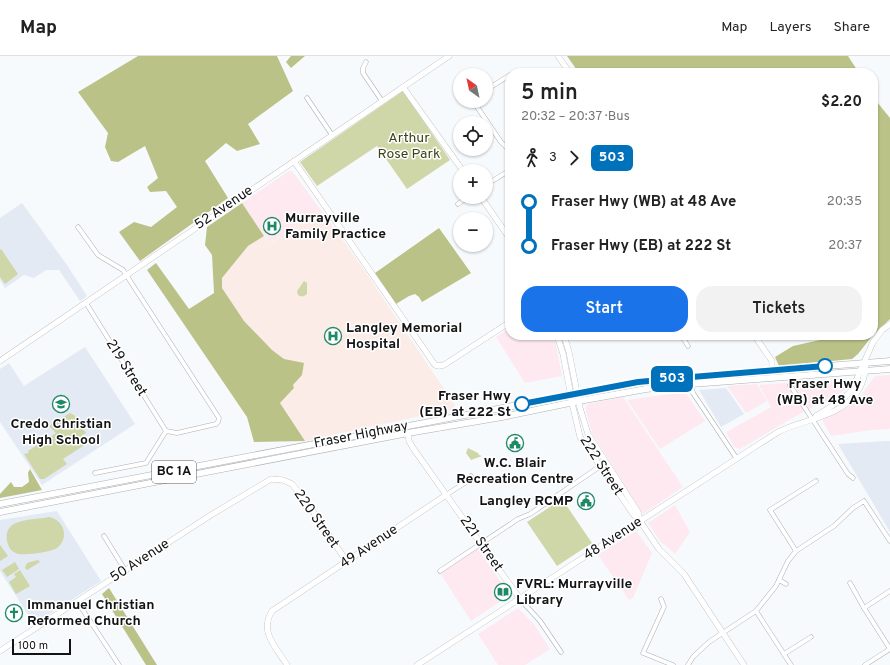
<!DOCTYPE html>
<meta charset="utf-8">
<style>
body{margin:0;font-family:Overpass,sans-serif;background:#f2f2f2;color:#222;height:100vh;display:flex;flex-direction:column;font-size:15px;white-space:nowrap}
*{box-sizing:border-box;margin:0}
p{font-size:13px;color:#767676}
.icon{flex:none;width:22px;height:22px;fill:none;stroke:currentColor;stroke-width:2;stroke-linecap:round;stroke-linejoin:round}
.map{position:relative;flex:1;overflow:hidden}
.panel{position:absolute;left:505px;top:12px;width:373px;height:272px;display:flex;flex-direction:column;background:#fff;border-radius:16px;box-shadow:0 1px 3px #0004}
.panel>*{flex:none}
.badge{padding:0 8px;border-radius:6px;font-size:14px;line-height:26px}
.needle{width:26px;rotate:327deg}
.buttons{position:absolute;left:453px;top:12px;display:grid;gap:8px}
.buttons a{display:grid;place-items:center;width:40px;height:40px;border-radius:50%;background:#fff;box-shadow:0 1px 3px #0004;font-size:20px}
.scale{position:absolute;left:12px;bottom:10px;width:59px;box-sizing:border-box;padding-left:4px;border:2px solid #121314;border-top:0;font-size:11px;line-height:14px;white-space:nowrap;color:#121314;-webkit-text-stroke:3px #fff;paint-order:stroke}
.map>.badge{position:absolute;translate:-50% -50%;box-shadow:0 0 0 2px #fff}
.legs{display:flex;align-items:center;gap:6px;height:44px;padding:0 16px;font-size:13px}
.legs p{margin-inline-start:auto}
.headline{display:flex;align-items:center;justify-content:space-between;height:68px;padding:0 16px}
h1{font-size:22px;font-weight:600;line-height:30px}
.primary-button{display:flex;gap:8px;margin-top:auto;padding:8px 16px}
.primary-button a{flex:1;height:46px;border-radius:16px;background:#1a73e8;color:#fff;font-size:16px;font-weight:600;line-height:46px;text-align:center}
.primary-button a+a{background:#f2f2f2;color:#222}
ul{padding:0 16px;list-style:none}
li{display:flex;align-items:center;gap:14px;height:44px;font-size:15px}
li i{display:grid;place-items:center;width:6px;height:100%;margin:0 5px;background:currentColor}
li i::after{content:'';width:10px;height:10px;margin:-5px;border:3px solid;border-radius:50%;background:#fff}
li p{margin-inline-start:auto}
li:first-child i{background:linear-gradient(#0000 50%,currentColor 0)}
li:last-child i{background:linear-gradient(currentColor 50%,#0000 0)}
header{display:flex;align-items:center;gap:24px;box-sizing:border-box;height:56px;padding:0 20px;background:#fff;border-bottom:1px solid #e0e0e0}
header strong{font-size:19px}
nav{display:flex;gap:22px;margin-inline-start:auto;font-size:14px}
.map>svg:first-child{display:block}
.commercial{fill:#fee9f0}
.built{fill:#e3eaf3}
.medical{fill:#fbece8}
.green{fill:#cfd6a7}
.forest{fill:#bac288}
.lines{fill:none;stroke-linecap:round;stroke-linejoin:round}
.street-casing{stroke:#adb0b2;stroke-width:5}
.secondary-casing{stroke:#adb0b2;stroke-width:6}
.primary-casing{stroke:#adb0b2;stroke-width:7}
.street{stroke:#fff;stroke-width:4}
.secondary{stroke:#fff;stroke-width:5.5}
.primary{stroke:#fff;stroke-width:6}
.line-1-casing{stroke:#fff;stroke-width:9}
.line-1{stroke:#0072bc;stroke-width:6}
.stop-1-dot{fill:#fff;stroke:#0072bc;stroke-width:2}
.labels{text-anchor:middle;dominant-baseline:central;stroke-width:3;stroke-linejoin:round;paint-order:stroke}
.shield{fill:#fff;stroke:#595a5a;stroke-width:1}
.shield-label{font-size:13px;font-weight:bold;fill:#121314}
.park-label{font-size:14px;fill:#3e4216;stroke:#fff}
.street-label{font-size:14px;fill:#121314;stroke:#fff}
.poi-label{font-size:14px;font-weight:bold;fill:#121314;stroke:#fff;text-anchor:start}
.stop-label{font-size:14px;font-weight:bold;fill:#121314;stroke:#fff}
</style>
<header>
<strong>Map</strong>
<nav><a>Map</a><a>Layers</a><a>Share</a></nav>
</header>
<div class="map">
<svg width="890" height="609" viewBox="0 0 890 609">
<rect width="100%" height="100%" fill="#f7fafd"/>
<g class="commercial">
<path d="M289 115H292L320 153 271 186 267 184 242 147Z"/>
<path d="M510 272V279H553L556 288 562 320 525 327 496 281Z"/>
<path d="M890 319V373L872 374 831 380 822 364 857 345 875 320Z"/>
<path d="M840 323 849 324 847 332 828 345 813 351 787 365 740 393 734 391 726 376 771 351 759 329 784 327 797 328Z"/>
<path d="M757 328 767 345 746 357 727 330Z"/>
<path d="M685 336 705 365 660 393 627 344Z"/>
<path d="M623 341 683 431 643 458 592 377 586 356V350L588 348Z"/>
<path d="M675 449 690 476 675 498 660 485 648 467Z"/>
<path d="M636 475 652 497 633 542 629 544 598 499Z"/>
<path d="M477 492 508 536 507 541 471 565 440 517Z"/>
<path d="M518 552 534 568 550 593 525 609H498L478 578Z"/>
</g>
<g class="built">
<path d="M22 147 67 209 87 240 80 245 59 214H46L34 222 24 219 5 232 0 224V162Z"/>
<path d="M85 291 135 368 42 429 0 366V313L9 307 24 330Z"/>
<path d="M726 332 744 358 721 371 699 334Z"/>
<path d="M886 385H890V476L838 388Z"/>
<path d="M57 455 101 525 34 568 0 515V464Z"/>
</g>
<path class="medical" d="M320 153 360 208 455 349 453 353 305 385 280 347 294 332 293 329 302 319 304 308 284 303 272 294 244 265 222 232V222L248 190 264 180 267 184 272 186Z"/>
<g class="green">
<path d="M403 35 450 104 407 133 377 90 317 130 300 106Z"/>
<path d="M1 193 18 218 5 228 0 221V194Z"/>
<path d="M304 225 307 227V238C304 241 301 241 298 239L297 235Z"/>
<path d="M70 357 74 359 86 377 81 380 86 388 63 403 67 408 44 423H40L24 398 29 397 28 395 56 377 49 370Z"/>
<path d="M468 392 478 397 479 399 482 400 471 404 466 397Z"/>
<path d="M562 443 592 487 557 510 527 466Z"/>
<path d="M49 461C64 464 70 482 57 492 51 496 27 499 20 498 16 498 14 496 11 494 5 485 4 472 16 467 24 463 40 463 49 461Z"/>
<path d="M0 489 8 500 0 505Z"/>
<path d="M38 504 40 506 27 514 25 512 27 507Z"/>
<path d="M15 506 19 513 7 521 2 514Z"/>
<path d="M20 514 30 530 16 538 9 526 16 521 14 518Z"/>
</g>
<g class="forest">
<path d="M138 0H277L293 35 248 68 260 88 237 95 226 87 205 105 228 142 140 205 119 176 134 166 151 171 177 151 166 135 150 136 147 131 158 122 145 90 118 106 111 105 105 91 108 77 78 36Z"/>
<path d="M291 0H305L291 12 286 6Z"/>
<path d="M567 0H848L859 17H579Z"/>
<path d="M873 41 890 62V263L873 279Z"/>
<path d="M242 147 264 180 248 190 222 222V232L244 265 272 294 284 303 304 307 302 319 293 329 294 332 280 347 305 385 254 386 247 361 147 214 156 207 189 253 214 237 212 199 205 189 207 171Z"/>
<path d="M439 172 471 217 422 246 419 241 415 238 409 240 396 248 375 217Z"/>
<path d="M835 279H873L858 298 852 303 779 310 775 301 793 290 820 284Z"/>
<path d="M30 413 42 434 0 442V438L11 426 14 431H22L29 426 28 417Z"/>
<path d="M109 532 157 609H146L102 538Z"/>
</g>
<g class="lines">
<g class="street-casing">
<g id="street">
<path d="M366 6 363 12V17L382 45"/>
<path d="M486 34 510 19"/>
<path d="M307 42 332 79"/>
<path d="M473 45 501 86 510 95"/>
<path d="M486 129 510 114"/>
<path d="M458 148 468 141"/>
<path d="M78 171 98 199 123 214 219 362 218 366 216 368 177 377 166 375"/>
<path d="M86 247 166 375"/>
<path d="M681 279 688 290"/>
<path d="M691 328 693 337 737 403"/>
<path d="M790 329 848 418 853 422"/>
<path d="M95 417 146 407 166 375"/>
<path d="M446 439 466 426 471 420"/>
<path d="M104 480 125 514"/>
<path d="M796 495 770 454 816 425"/>
<path d="M440 515 518 463 530 458 602 409"/>
<path d="M779 524 786 528"/>
<path d="M850 527 864 552 890 593"/>
<path d="M520 543 540 565 561 596"/>
<path d="M661 543 664 551 643 597 673 609"/>
<path d="M77 545 119 609"/>
<path d="M864 552 890 535"/>
<path d="M756 555 791 609"/>
<path d="M784 598 811 581"/>
<path d="M688 609 693 601 709 586 756 555 776 530 788 505 796 495 834 470 853 452 864 445 890 485"/>
<path d="M865 609 890 593"/>
</g>
</g>
<g class="secondary-casing">
<g id="secondary">
<path d="M558 0 570 17"/>
<path d="M403 31 463 115"/>
<path d="M294 105 435 309 439 310 444 309 510 266"/>
<path d="M481 141 510 183"/>
<path d="M557 279 563 298 573 351 580 381 634 459 640 465 659 493 684 518 744 609"/>
<path d="M564 279 569 296 580 352 588 378 638 456 640 465"/>
<path d="M754 279 772 305V315"/>
<path d="M0 305 449 0"/>
<path d="M816 360 843 343 852 334 873 286 882 274 890 268"/>
<path d="M408 377 409 385 413 392 520 543"/>
<path d="M0 595 211 459 271 423 283 424 292 428 310 451 347 506"/>
<path d="M287 609C276 591 259 576 272 555L446 439"/>
<path d="M417 609 778 376C805 362 842 362 859 333 864 324 866 317 865 307"/>
</g>
</g>
<g class="primary-casing">
<g id="primary">
<path d="M0 448 638 326 692 321 890 305"/>
<path d="M0 456 408 377 502 361 579 345 646 333 691 328 890 313"/>
</g>
</g>
<use href="#street" class="street"/>
<use href="#secondary" class="secondary"/>
<use href="#primary" class="primary"/>
</g>
<g class="lines">
<g class="line-1-casing">
<path id="line-1" d="M522 348 638 326 692 321 825 310"/>
</g>
<use href="#line-1" class="line-1"/>
</g>
<defs>
<g id="hospital-ring" transform="scale(0.9)"><circle r="9.5" fill="#fff" stroke="#1f8966" stroke-width="1.5"/><path d="M-5-5h3v3.5h4V-5h3V5h-3V1.5h-4V5h-3Z" fill="#1f8966"/></g>
<g id="school-ring" transform="scale(0.9)"><circle r="9.5" fill="#fff" stroke="#1f8966" stroke-width="1.5"/><path d="M0-5L7-2L0 1L-7-2ZM-4 1L0 2.5L4 1V4Q0 6-4 4Z" fill="#1f8966"/></g>
<g id="civic-ring" transform="scale(0.9)"><circle r="9.5" fill="#fff" stroke="#1f8966" stroke-width="1.5"/><path d="M-.6-6.5H3V-4.5H.6V-3L4-1V1h2V6H-6V1h2V-1L-.6-3ZM-1.2 2.5V6h2.4V2.5Z" fill="#1f8966"/></g>
<g id="library-ring" transform="scale(0.9)"><circle r="9.5" fill="#fff" stroke="#1f8966" stroke-width="1.5"/><path d="M-6-4Q-3-5.5-.7-3.5V5Q-3 3-6 4ZM6-4Q3-5.5 .7-3.5V5Q3 3 6 4Z" fill="#1f8966"/></g>
<g id="church-ring" transform="scale(0.9)"><circle r="9.5" fill="#fff" stroke="#1f8966" stroke-width="1.5"/><path d="M-1.2-6h2.4v3.5h3.3v2.4h-3.3V6h-2.4V-.1h-3.3v-2.4h3.3Z" fill="#1f8966"/></g>
</defs>
<g fill-rule="evenodd">
<use href="#hospital-ring" x="272" y="170"/>
<use href="#hospital-ring" x="333" y="280"/>
<use href="#school-ring" x="61" y="348"/>
<use href="#civic-ring" x="515" y="387"/>
<use href="#civic-ring" x="586" y="445"/>
<use href="#library-ring" x="503" y="536"/>
<use href="#church-ring" x="14" y="557"/>
</g>
<g class="stop-1-dot">
<circle cx="825" cy="310" r="7"/>
<circle cx="522" cy="348" r="7"/>
</g>
<g class="labels">
<rect class="shield" x="152" y="405" width="44" height="22" rx="3"/>
<g class="shield-label">
<text x="174" y="416">BC 1A</text>
</g>
<g class="park-label">
<text x="409" y="82">Arthur<tspan x="409" dy="16">Rose Park</tspan></text>
</g>
<g class="street-label">
<text transform="translate(224 152) rotate(-34)">52 Avenue</text>
<text transform="translate(126 312) rotate(58)">219 Street</text>
<text transform="translate(361 379) rotate(-11)">Fraser Highway</text>
<text transform="translate(601 410) rotate(57)">222 Street</text>
<text transform="translate(316 463) rotate(55)">220 Street</text>
<text transform="translate(613 483) rotate(-33)">48 Avenue</text>
<text transform="translate(481 488) rotate(55)">221 Street</text>
<text transform="translate(369 491) rotate(-34)">49 Avenue</text>
<text transform="translate(140 505) rotate(-33)">50 Avenue</text>
</g>
<g class="poi-label">
<text x="285" y="162">Murrayville<tspan x="285" dy="16">Family Practice</tspan></text>
<text x="346" y="272">Langley Memorial<tspan x="346" dy="16">Hospital</tspan></text>
<text x="61" y="368" text-anchor="middle">Credo Christian<tspan x="61" dy="16">High School</tspan></text>
<text x="515" y="407" text-anchor="middle">W.C. Blair<tspan x="515" dy="16">Recreation Centre</tspan></text>
<text x="573" y="445" text-anchor="end">Langley RCMP</text>
<text x="516" y="528">FVRL: Murrayville<tspan x="516" dy="16">Library</tspan></text>
<text x="27" y="549">Immanuel Christian<tspan x="27" dy="16">Reformed Church</tspan></text>
</g>
<g class="stop-label">
<text x="825" y="328">Fraser Hwy<tspan x="825" dy="16">(WB) at 48 Ave</tspan></text>
<text x="511" y="340" text-anchor="end">Fraser Hwy<tspan x="511" dy="16">(EB) at 222 St</tspan></text>
</g>
</g>
</svg>
<div class="buttons">
<a><svg class="needle" viewBox="-14 -14 28 28"><path d="M0-13l5 13h-10z" fill="#e53935"/><path d="M0 13l5-13h-10z" fill="#767676"/></svg></a>
<a><svg class="icon" aria-label="locate" viewBox="0 0 24 24"><circle cx="12" cy="12" r="6"/><path d="M12 2v4M12 18v4M2 12h4M18 12h4"/></svg></a>
<a>+</a>
<a>−</a>
</div>
<div class="scale">100 m</div>
<b class="badge" style="left:672px;top:323px;background:#0072bc;color:#fff">503</b>
<section class="panel">
<div class="headline"><div><h1>5 min</h1><p>20:32 – 20:37 · Bus</p></div><b>$2.20</b></div>
<div class="legs"><svg class="icon" aria-label="walk" viewBox="0 0 24 24"><circle cx="13" cy="4" r="2"/><path d="M13 8l-2 6 4 7M11 14l-3 7M7 12l3-4h3l4 4"/></svg>3<svg class="icon" aria-label="forward" viewBox="0 0 24 24"><path d="M9 5l7 7-7 7"/></svg><b class="badge" style="background:#0072bc;color:#fff">503</b></div>
<ul>
<li><i style="color:#0072bc"></i><b>Fraser Hwy (WB) at 48 Ave</b><p>20:35</p></li>
<li><i style="color:#0072bc"></i><b>Fraser Hwy (EB) at 222 St</b><p>20:37</p></li>
</ul>
<div class="primary-button"><a>Start</a><a>Tickets</a></div>
</section>
</div>
